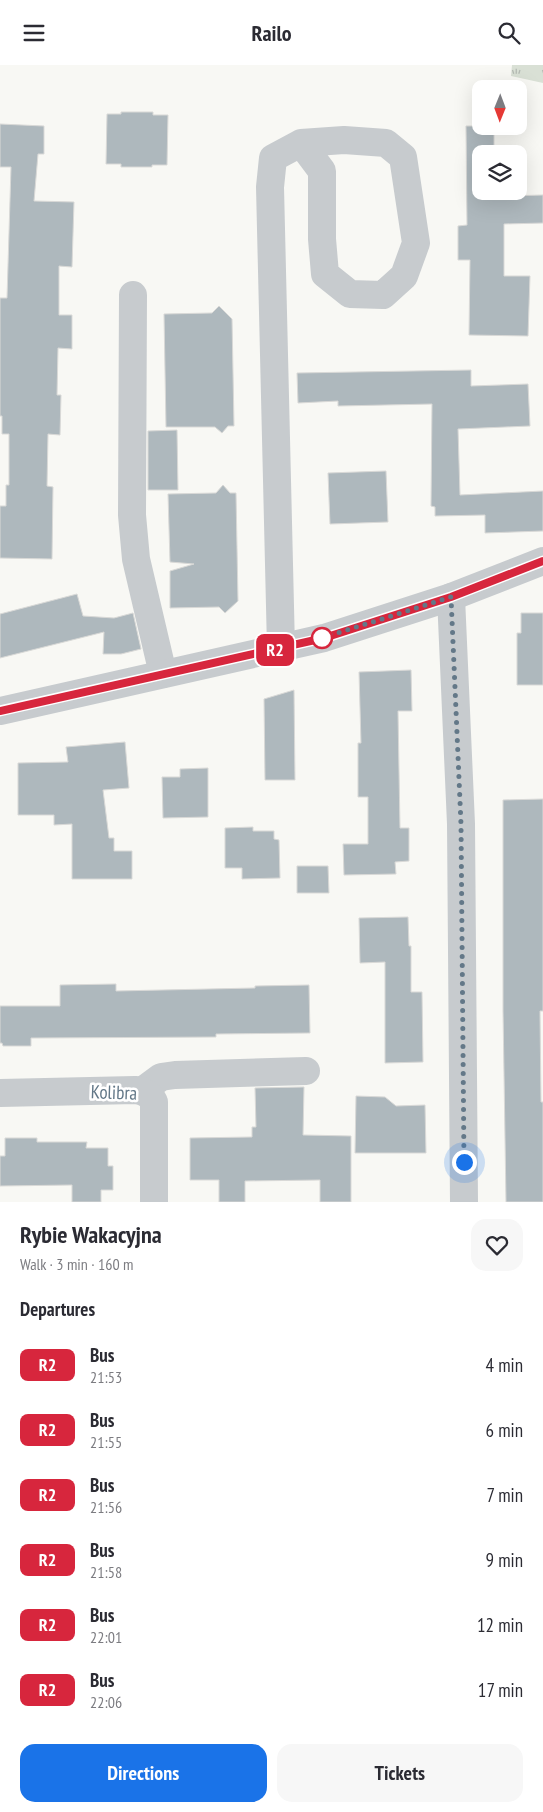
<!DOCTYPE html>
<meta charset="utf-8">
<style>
body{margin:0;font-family:"PT Sans Narrow",sans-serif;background:#f7f7f7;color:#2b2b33;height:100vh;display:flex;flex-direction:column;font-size:19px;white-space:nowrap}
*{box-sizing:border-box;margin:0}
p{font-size:16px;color:#7c7c81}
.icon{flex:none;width:28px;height:28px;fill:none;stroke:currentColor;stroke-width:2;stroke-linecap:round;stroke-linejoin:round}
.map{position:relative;height:1137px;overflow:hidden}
.drawer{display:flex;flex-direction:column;background:#fff;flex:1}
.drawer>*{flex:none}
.badge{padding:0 10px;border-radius:8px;font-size:18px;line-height:32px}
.needle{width:32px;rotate:181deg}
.controls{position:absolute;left:472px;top:15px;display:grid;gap:10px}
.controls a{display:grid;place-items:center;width:55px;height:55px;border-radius:10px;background:#fff;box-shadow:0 5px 20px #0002;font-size:25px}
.you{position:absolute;width:25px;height:25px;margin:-12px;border:4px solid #fff;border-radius:50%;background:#1a73e8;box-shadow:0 0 0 8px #1a73e833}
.map>.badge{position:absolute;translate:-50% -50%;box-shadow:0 0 0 2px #fff}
h2{padding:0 20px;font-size:19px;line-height:45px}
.round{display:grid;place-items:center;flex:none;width:52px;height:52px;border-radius:15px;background:#f7f7f7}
.head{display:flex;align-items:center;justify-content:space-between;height:85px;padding:0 20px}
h1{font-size:24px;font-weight:700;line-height:38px}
.action{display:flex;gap:10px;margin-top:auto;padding:10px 20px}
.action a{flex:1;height:58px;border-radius:15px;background:#1a73e8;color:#fff;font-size:20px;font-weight:700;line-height:58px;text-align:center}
.action a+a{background:#f7f7f7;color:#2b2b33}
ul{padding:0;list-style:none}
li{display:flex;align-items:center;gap:15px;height:65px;padding:0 20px}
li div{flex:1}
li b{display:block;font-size:19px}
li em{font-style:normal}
li .badge{min-width:55px;font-weight:700;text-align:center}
header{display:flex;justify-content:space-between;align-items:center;height:65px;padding:0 20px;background:#fff;font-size:22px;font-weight:700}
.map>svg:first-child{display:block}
.grass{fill:url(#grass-tufts)}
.building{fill:#aeb8bd;stroke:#d9d9d7}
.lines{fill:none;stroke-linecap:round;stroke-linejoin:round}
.minor{stroke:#c7cbce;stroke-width:28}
.line-casing{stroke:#fff;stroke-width:11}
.line{stroke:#d7263d;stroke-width:8}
.walk{stroke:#637888;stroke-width:5;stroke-dasharray:0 9}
.stop-dot{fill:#fff;stroke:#d7263d;stroke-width:2.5}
.labels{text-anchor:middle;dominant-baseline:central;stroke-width:5;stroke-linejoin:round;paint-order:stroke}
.street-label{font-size:19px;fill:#637888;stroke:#fff}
</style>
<header><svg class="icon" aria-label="menu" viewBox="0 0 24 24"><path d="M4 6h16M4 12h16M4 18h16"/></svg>Railo<svg class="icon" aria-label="search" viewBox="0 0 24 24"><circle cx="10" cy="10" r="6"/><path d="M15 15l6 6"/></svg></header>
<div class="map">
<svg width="543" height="1137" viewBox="0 0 543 1137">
<defs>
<pattern id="grass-tufts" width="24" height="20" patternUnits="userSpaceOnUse" patternTransform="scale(1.25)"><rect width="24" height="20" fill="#d9e0d5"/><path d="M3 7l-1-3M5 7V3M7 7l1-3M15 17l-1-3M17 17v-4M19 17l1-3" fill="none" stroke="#b4bab3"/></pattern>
</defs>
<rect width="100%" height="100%" fill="#f8f8f4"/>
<path class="grass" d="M512 0H543V18L511 11Z"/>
<g class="building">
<path d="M121 47H153V50H168L167 100H152V102H121V99H106L107 49H121Z"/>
<path d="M0 59 44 61V89H38L34 136 74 137 72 202 59 201V250H72V284L58 283 57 330H61L60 370 48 369 47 421 53 422 52 494 0 493V441H6V420H9V369H2V351H0V233H7L11 102H0Z"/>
<path d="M466 61H494V89H481V126H507V131L543 130V158L504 159V211H530L528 271 469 270 470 195H458V161L467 160Z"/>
<path d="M219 241 232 254 234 361H228L222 368 215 362H166L164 249 212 248Z"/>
<path d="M471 305V321L528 319 530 361 458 364 460 430 543 426V466L485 468V450L435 451V442L431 441 432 339 338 341V336L298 338 297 308Z"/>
<path d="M177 365 178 425H148V366Z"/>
<path d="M386 406 388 457 330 459 328 408Z"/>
<path d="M223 420 230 428H236L238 536 225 548 219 542 170 543V506L194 499 170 497 168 429 216 428Z"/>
<path d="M77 529 83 551 114 553 133 548 141 584 121 589H103L104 567 0 593V549Z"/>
<path d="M521 548H543V620H517V568H521Z"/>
<path d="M411 605 412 646H398L400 763H409V796L395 797 396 809 344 810 343 779H368V732H358V678H361L359 607Z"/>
<path d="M294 625 295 715H265L264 634Z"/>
<path d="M125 677 129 723 103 725 109 773H114V786H132V814H72V759L54 760V750H18V698L68 697 66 682Z"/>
<path d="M208 703V752L163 753 162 712H180V704Z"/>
<path d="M543 734V946H540L541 1037H543V1137H506L503 946V735Z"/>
<path d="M253 762V766H274V774L279 775 280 813 242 814V803H225V763Z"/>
<path d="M297 801H328L329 828H297Z"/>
<path d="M408 852 409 881H411V927H422L423 997 385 998V897L360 898 359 853Z"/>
<path d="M116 919V926L255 923V921L309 920 310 968 216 969V972L31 973V981H3L2 978H0V941H60V920Z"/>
<path d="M304 1022 303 1070 351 1071V1137H320V1115L245 1116V1137H219V1115H190V1073L252 1072V1062H256L255 1023Z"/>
<path d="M356 1031 385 1032 396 1041 425 1040 426 1088H355Z"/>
<path d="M5 1073H37V1077H87L86 1083H108V1101H113V1125H101V1137H72V1120L0 1121V1091H5Z"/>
</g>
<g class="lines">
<g class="minor">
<path d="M133 230 132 450 136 494 163 609"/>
<path d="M451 532 461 759 464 1137"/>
<path d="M281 583 270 122 273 93 301 78 322 106V174L325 209 350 229 383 230 404 211 416 178 403 92 386 78 344 75 301 78"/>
<path d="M0 646 324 573 451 532 543 496"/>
<path d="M142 1026 161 1012 175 1010 306 1006"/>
<path d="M0 1028 135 1025C144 1026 150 1029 154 1037V1137"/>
</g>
</g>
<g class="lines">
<g class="line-casing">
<path id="line" d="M0 646 324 573 451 532 543 496"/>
</g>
<use href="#line" class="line"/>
<path class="walk" d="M322 573 451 532 461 759 464 1097"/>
</g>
<circle class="stop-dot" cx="322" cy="573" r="10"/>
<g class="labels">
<g class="street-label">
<text transform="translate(114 1027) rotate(2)">Kolibra</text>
</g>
</g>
</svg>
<div class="controls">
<a><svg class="needle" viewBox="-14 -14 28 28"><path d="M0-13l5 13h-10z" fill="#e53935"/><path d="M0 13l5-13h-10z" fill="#7c7c81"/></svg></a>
<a><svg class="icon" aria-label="layers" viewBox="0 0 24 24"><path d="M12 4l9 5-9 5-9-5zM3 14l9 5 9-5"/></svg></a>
</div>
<div class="you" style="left:464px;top:1097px"></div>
<b class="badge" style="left:275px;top:585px;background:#d7263d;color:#fff">R2</b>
</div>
<section class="drawer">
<div class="head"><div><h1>Rybie Wakacyjna</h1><p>Walk · 3 min · 160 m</p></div><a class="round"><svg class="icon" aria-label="heart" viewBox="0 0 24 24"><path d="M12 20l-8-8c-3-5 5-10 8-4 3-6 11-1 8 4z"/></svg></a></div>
<h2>Departures</h2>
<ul>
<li><span class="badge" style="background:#d7263d;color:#fff">R2</span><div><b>Bus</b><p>21:53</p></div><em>4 min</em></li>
<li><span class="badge" style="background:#d7263d;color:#fff">R2</span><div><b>Bus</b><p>21:55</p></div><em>6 min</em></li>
<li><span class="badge" style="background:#d7263d;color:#fff">R2</span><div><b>Bus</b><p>21:56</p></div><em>7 min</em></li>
<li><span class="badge" style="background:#d7263d;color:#fff">R2</span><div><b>Bus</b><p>21:58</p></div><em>9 min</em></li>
<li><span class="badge" style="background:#d7263d;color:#fff">R2</span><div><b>Bus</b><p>22:01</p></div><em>12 min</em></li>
<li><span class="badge" style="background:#d7263d;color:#fff">R2</span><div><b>Bus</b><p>22:06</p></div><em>17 min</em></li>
</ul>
<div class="action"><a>Directions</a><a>Tickets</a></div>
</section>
